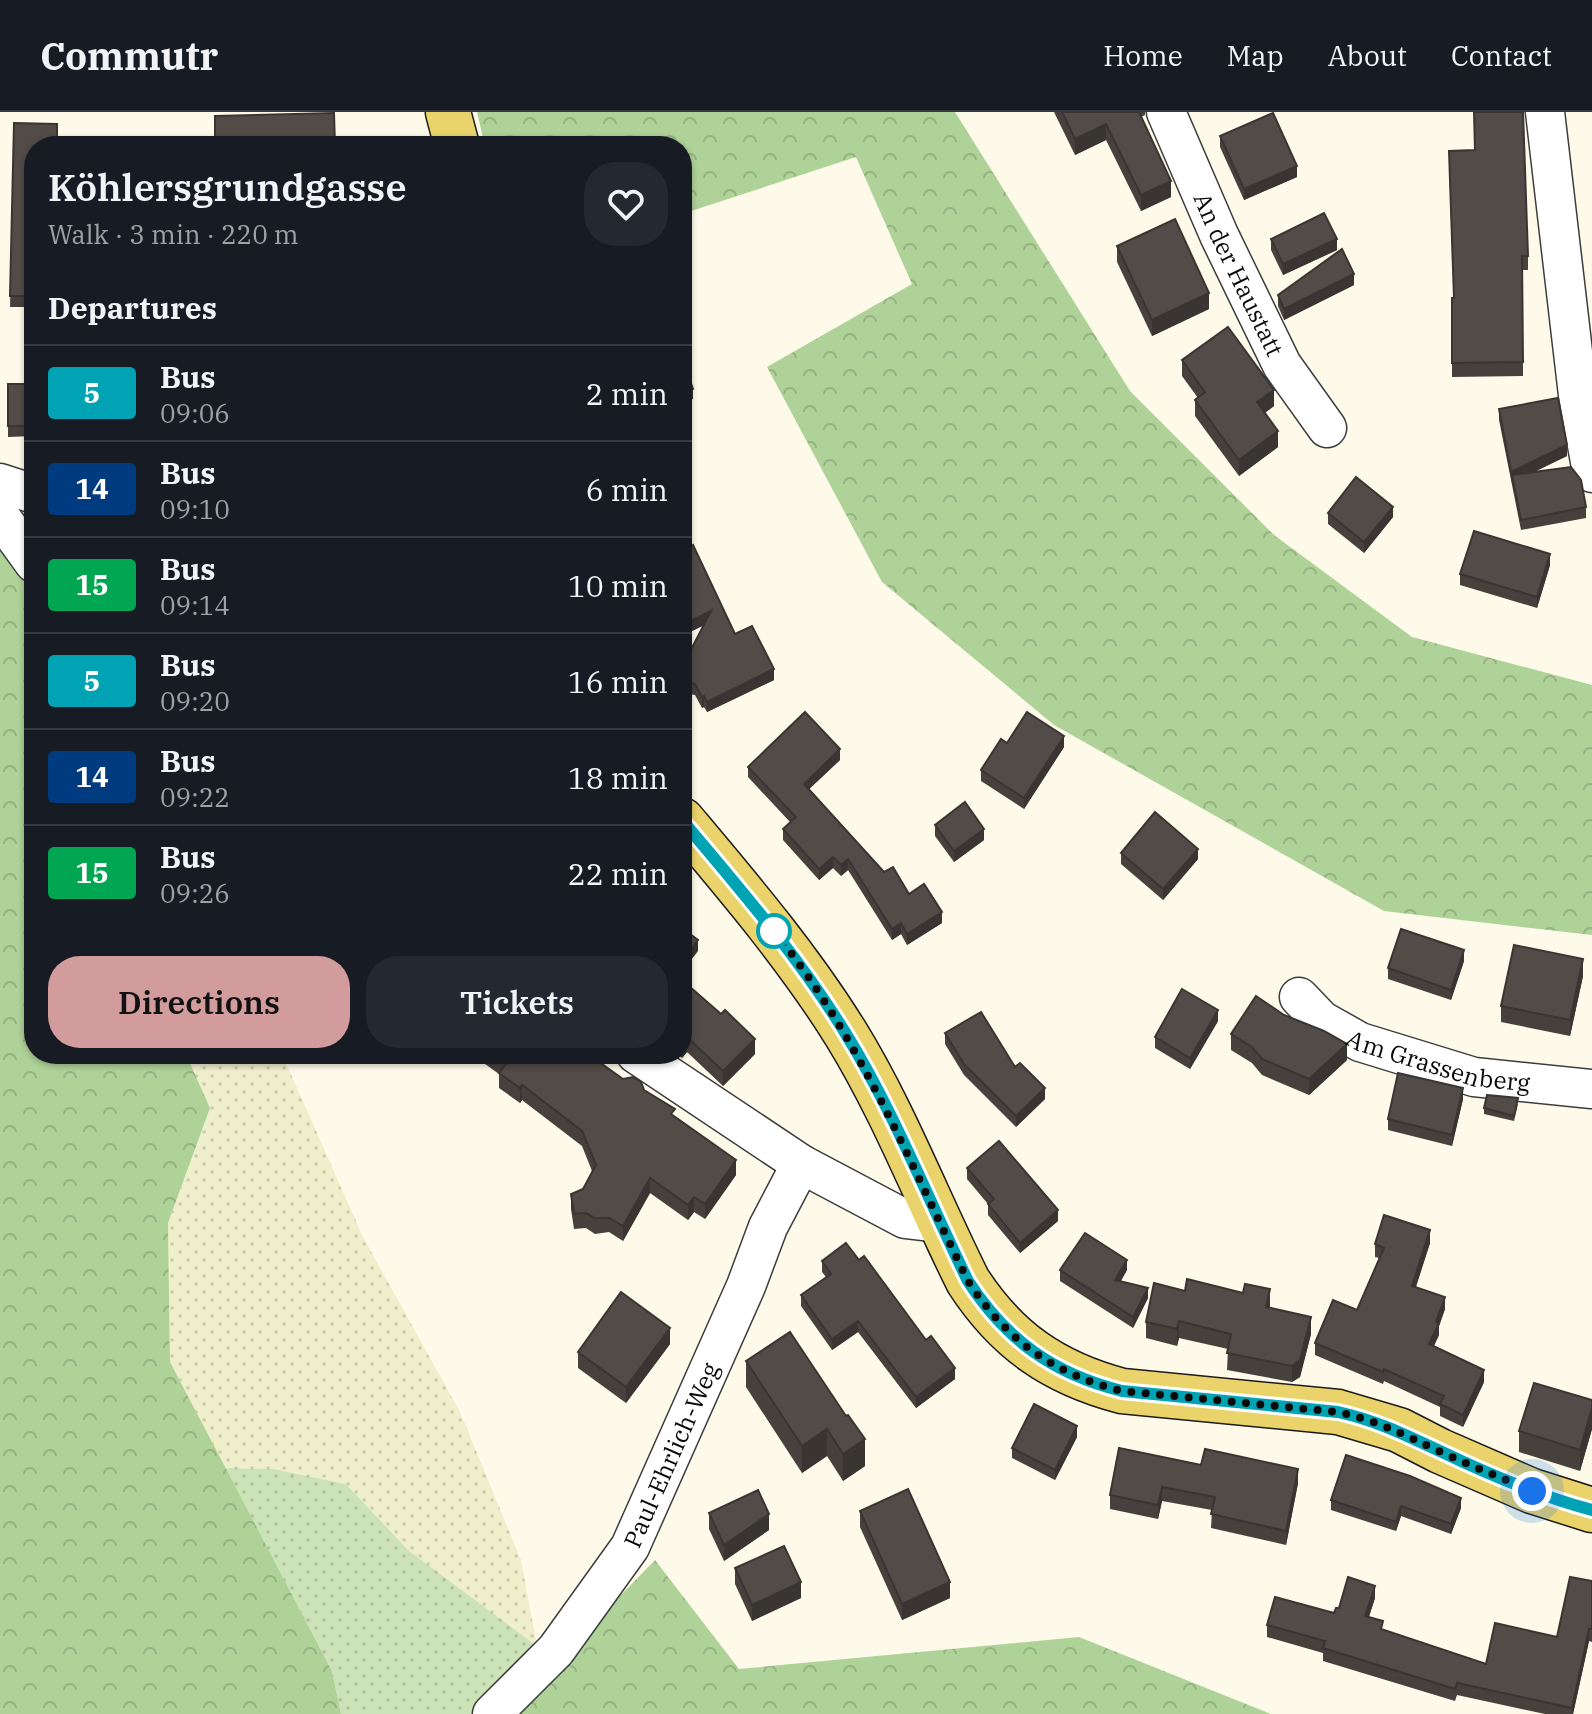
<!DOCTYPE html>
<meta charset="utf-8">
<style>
body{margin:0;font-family:"IBM Plex Serif",serif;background:#242831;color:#f1f3f6;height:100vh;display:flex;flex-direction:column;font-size:30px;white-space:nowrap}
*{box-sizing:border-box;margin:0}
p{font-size:26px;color:#9ea1a6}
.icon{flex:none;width:44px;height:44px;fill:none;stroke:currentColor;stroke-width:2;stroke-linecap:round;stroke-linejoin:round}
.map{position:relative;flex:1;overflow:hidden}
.drawer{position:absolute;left:24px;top:24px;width:668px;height:928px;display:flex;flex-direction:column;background:#171b24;border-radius:32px;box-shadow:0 2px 6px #0004}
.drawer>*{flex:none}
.badge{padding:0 16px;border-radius:6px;font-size:28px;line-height:52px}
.you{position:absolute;width:40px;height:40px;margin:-20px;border:6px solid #fff;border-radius:50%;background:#1a73e8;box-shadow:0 0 0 12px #1a73e833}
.map>.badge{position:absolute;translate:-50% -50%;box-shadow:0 0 0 4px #fff}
h2{padding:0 24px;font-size:30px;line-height:72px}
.round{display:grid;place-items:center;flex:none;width:84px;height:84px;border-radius:32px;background:#242831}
.summary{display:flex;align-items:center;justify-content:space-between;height:136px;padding:0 24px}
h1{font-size:38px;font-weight:600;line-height:60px}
.cta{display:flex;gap:16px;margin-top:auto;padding:16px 24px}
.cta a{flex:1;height:92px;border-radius:32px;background:#d29c9d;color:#111;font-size:32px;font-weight:600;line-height:92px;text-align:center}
.cta a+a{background:#242831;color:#f1f3f6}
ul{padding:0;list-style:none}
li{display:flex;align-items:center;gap:24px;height:96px;padding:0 24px;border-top:2px solid #363941}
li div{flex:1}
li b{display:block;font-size:30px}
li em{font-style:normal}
li .badge{min-width:88px;font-weight:700;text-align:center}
header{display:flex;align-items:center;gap:48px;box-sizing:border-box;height:112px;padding:0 40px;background:#171b24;border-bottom:2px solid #363941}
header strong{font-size:38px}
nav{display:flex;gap:44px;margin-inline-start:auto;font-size:28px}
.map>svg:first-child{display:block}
.farmland{fill:url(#farmland-dots)}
.green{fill:url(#green-dots)}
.forest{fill:url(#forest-crowns)}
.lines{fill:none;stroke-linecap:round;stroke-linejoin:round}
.minor-casing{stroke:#3d3d3d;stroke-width:41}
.major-casing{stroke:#1b1b1b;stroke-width:47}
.minor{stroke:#fff;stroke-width:38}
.major{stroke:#ebd36b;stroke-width:44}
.wall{fill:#47413e}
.shaded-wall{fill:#393532}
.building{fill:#524c48;stroke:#393532;stroke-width:2}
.line-casing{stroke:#fff;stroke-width:18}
.line{stroke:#00a3b4;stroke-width:12}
.walk{stroke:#0a0a0a;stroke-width:8;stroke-dasharray:0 14.4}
.stop-dot{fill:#fff;stroke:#00a3b4;stroke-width:4}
.labels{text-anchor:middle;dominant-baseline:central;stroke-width:8;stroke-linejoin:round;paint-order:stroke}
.street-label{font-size:24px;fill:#0a0a0a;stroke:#fff}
</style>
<header>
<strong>Commutr</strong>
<nav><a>Home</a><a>Map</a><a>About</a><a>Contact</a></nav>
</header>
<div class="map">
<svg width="1592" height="1602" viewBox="0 0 1592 1602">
<defs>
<pattern id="farmland-dots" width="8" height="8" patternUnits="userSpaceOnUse" patternTransform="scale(2)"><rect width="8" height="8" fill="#f0efcc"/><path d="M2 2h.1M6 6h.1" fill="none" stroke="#ccccae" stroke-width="1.8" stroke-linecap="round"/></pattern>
<pattern id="green-dots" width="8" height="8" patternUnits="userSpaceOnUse" patternTransform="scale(2)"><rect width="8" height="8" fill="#cce3b7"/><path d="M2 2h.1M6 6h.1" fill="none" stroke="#aec19c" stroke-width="1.8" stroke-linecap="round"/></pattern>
<pattern id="forest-crowns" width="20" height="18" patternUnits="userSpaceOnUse" patternTransform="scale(2)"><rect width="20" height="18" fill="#afd298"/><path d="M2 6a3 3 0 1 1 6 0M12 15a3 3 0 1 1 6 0" fill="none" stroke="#95b382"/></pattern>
</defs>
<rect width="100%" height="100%" fill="#fdfae9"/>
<path class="farmland" d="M186 942H282L363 1125 460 1300 521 1448 537 1534 408 1438 346 1372 273 1357 225 1356 170 1250 168 1111 210 996Z"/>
<path class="green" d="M225 1356 273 1357 346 1372 408 1438 537 1534 475 1602H341L332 1559Z"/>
<g class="forest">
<path d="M477 0H955L1130 279 1274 423 1412 525 1592 573V823L1384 799 1054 613 882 470 767 255 912 172 856 45 682 102V34H485Z"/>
<path d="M0 426 34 471V942H186L210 996 168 1111 170 1250 332 1559 341 1602H0Z"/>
<path d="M655 1448 739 1557 1079 1525 1271 1602H505Z"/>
</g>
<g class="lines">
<g class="minor-casing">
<g id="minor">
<path id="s1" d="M1166 0 1219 123 1282 253 1327 316"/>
<path d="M1545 0 1578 283 1592 361"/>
<path d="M0 371 34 382"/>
<path d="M0 404 34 451"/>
<path id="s2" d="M1299 885 1321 908 1360 930 1474 965 1592 977"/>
<path d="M636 942 801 1052 905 1107 939 1111"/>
<path id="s3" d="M492 1602 556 1538 630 1435 746 1174 768 1115 801 1052"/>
</g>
</g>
<g class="major-casing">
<g id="major">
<path d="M448 0 457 34"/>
<path d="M682 708C740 777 798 845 846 922 894 1000 927 1087 968 1169 1007 1229 1054 1261 1122 1279L1338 1300 1399 1318 1440 1339 1532 1379 1592 1398"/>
</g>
</g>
<use href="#minor" class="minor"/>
<use href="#major" class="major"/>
</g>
<g class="wall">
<path d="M1054 0H1145V3L1141 5 1171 85 1141 99 1106 28 1075 43Z"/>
<path d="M14 11 34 34V195H10Z"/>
<path d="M1220 24 1297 65 1244 88 1220 35Z"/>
<path d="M1449 53 1528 144V158H1523V264L1452 265V186H1454Z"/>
<path d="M1271 127 1337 138 1283 163 1271 138Z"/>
<path d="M1117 134 1209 197 1152 224 1117 150Z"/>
<path d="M1354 173 1284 208 1278 194V183Z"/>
<path d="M1182 248 1274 294 1265 301 1278 335 1239 364 1195 304V288L1198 286 1182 264Z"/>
<path d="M8 272H34V324L8 325Z"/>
<path d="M1499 297 1567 344 1534 360 1586 395V406L1521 418 1499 308Z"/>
<path d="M1328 401 1393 405 1364 441 1328 412Z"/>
<path d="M682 440 735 522 774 568 707 600 704 595 702 596 695 583 682 581V555L704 513Z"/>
<path d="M1550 453 1537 496 1460 473V462Z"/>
<path d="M1007 631 1064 635 1024 697 981 669V658Z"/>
<path d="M840 648 809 677 884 760 942 811 907 833 901 822 892 828 848 758 841 764 833 756 819 768 783 728V717L790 710 748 665V655Z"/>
<path d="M935 713 984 728 954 750 935 724Z"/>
<path d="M1121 741 1198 747 1163 788 1121 752Z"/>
<path d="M1464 849 1451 888 1388 867V856Z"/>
<path d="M1583 864 1570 924 1501 910V894Z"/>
<path d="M682 868 755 942 723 974 687 940 682 946 676 942H682Z"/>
<path d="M1218 909 1190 957 1155 936V925Z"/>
<path d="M945 921 1015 955 1045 987 1016 1015 964 963 945 932Z"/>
<path d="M1231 922 1347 948 1309 983 1262 963 1252 951 1231 938Z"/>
<path d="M471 942H588L623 967 644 978 675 1005 736 1063 705 1107 694 1100 688 1108 650 1081 623 1129 609 1120 595 1122 586 1116 574 1117 571 1097V1082L583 1077 592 1059 582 1034 522 988 520 991 499 976V962Z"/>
<path d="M1463 987 1452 1034 1388 1018V1007Z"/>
<path d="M1518 992 1514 1009 1484 1002V996Z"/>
<path d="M967 1056 1058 1109 1020 1141 988 1103V1092L967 1067Z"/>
<path d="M1430 1131 1416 1175 1445 1197 1439 1214V1223L1433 1235 1484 1270 1463 1315 1440 1304V1295L1384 1269 1383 1272 1315 1243V1231L1357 1198 1379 1146 1375 1145V1132Z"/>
<path d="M859 1148 955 1267 916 1296 858 1220 832 1238 801 1194V1183L826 1165 822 1160V1149Z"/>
<path d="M1060 1158H1127L1121 1169 1148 1186 1133 1216 1060 1169Z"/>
<path d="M1185 1179 1270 1195 1311 1222 1300 1265 1292 1270 1227 1258 1228 1237 1179 1226 1177 1234 1146 1226V1210Z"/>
<path d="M790 1220 865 1354 843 1369 827 1344 802 1361 746 1275V1249Z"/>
<path d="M670 1232 626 1291 578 1256V1240Z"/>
<path d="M1592 1288V1317L1580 1359 1519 1340V1319Z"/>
<path d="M1077 1325 1055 1368 1012 1346V1336Z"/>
<path d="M1201 1353 1298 1371 1286 1433 1211 1416 1212 1398 1162 1389 1158 1407 1110 1397V1383Z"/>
<path d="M1331 1388 1461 1396 1451 1422 1401 1404 1396 1419 1331 1398Z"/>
<path d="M860 1399 950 1486 902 1508 860 1415Z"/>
<path d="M709 1401 769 1418 724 1449 709 1417Z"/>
<path d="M735 1456 801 1486 752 1509 735 1472Z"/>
<path d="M1592 1469V1530L1589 1529 1573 1602H1545L1457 1583 1455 1589 1323 1549V1541L1267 1525V1513L1334 1501 1339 1496 1375 1486 1369 1505 1383 1518 1486 1552 1557 1525Z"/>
</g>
<g class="shaded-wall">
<path d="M1106 12V28L1075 43V27Z"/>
<path d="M1297 54V65L1244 88V77Z"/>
<path d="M1171 69V85L1141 99V83Z"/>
<path d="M1337 127V138L1283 163V152Z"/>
<path d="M1354 162V173L1284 208V197Z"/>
<path d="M1209 181V197L1152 224V208Z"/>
<path d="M693 277V287L682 291V281Z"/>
<path d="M1274 278V294L1257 306V290Z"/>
<path d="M1278 319V335L1239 364V348Z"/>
<path d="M1567 333V344L1513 370 1512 363 1511 371V360Z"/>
<path d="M1393 395V405L1364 441V430Z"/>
<path d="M1550 442V453L1537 496V485Z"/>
<path d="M711 499V510L682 524V513Z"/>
<path d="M774 557V568L707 600V590Z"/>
<path d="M704 584V595L702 596V585Z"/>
<path d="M1064 624V635L1024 697V686Z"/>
<path d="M840 637V648L804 682V672Z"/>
<path d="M984 717V728L954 750V739Z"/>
<path d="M1198 737V747L1163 788V777Z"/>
<path d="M833 745V756L819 768V757Z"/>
<path d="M848 747V758L841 764V753Z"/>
<path d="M942 800V811L907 833V822Z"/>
<path d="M901 811V822L892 828V817Z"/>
<path d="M698 828V839L682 860V849Z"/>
<path d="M1464 838V849L1451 888V878Z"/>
<path d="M1583 847V864L1570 924V908Z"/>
<path d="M1218 898V909L1190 957V946Z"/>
<path d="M687 925V940L682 946V931Z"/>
<path d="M755 927V942L723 974V959Z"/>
<path d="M1347 932V948L1309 983V967Z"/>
<path d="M522 973V988L520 991V976Z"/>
<path d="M1045 976V987L1016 1015V1004Z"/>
<path d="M1463 976V987L1452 1034V1023Z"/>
<path d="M736 1048V1063L705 1107V1092Z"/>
<path d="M650 1066V1081L623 1129V1114Z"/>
<path d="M694 1085V1100L688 1108V1093Z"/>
<path d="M1058 1098V1109L1020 1141V1131Z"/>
<path d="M1430 1118V1131L1412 1186V1174Z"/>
<path d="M1127 1148V1158L1115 1178V1168Z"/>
<path d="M1148 1176V1186L1133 1216V1205Z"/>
<path d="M1270 1177V1194L1266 1211V1195Z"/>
<path d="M1445 1185V1197L1439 1214V1223L1429 1245V1232Z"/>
<path d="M1311 1205V1222L1300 1265 1292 1270V1254Z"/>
<path d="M858 1209V1220L832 1238V1227Z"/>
<path d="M1179 1209V1226L1177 1234V1217Z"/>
<path d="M670 1216V1232L626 1291V1275Z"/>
<path d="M955 1256V1267L916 1296V1285Z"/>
<path d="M1484 1258V1270L1463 1315V1303Z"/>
<path d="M1592 1296V1317L1580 1359V1338Z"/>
<path d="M1077 1314V1325L1055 1368V1358Z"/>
<path d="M827 1317V1344L802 1361V1334Z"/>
<path d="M865 1327V1354L843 1369V1342Z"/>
<path d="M1298 1357V1371L1286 1433V1419Z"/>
<path d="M1162 1375V1389L1158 1407V1393Z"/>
<path d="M1461 1386V1396L1451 1422V1412Z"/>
<path d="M1401 1394V1404L1396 1419V1410Z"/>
<path d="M769 1402V1418L724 1449V1433Z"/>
<path d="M801 1470V1486L752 1509V1493Z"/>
<path d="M950 1470V1486L902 1508V1492Z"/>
<path d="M1375 1474V1486L1365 1516V1504Z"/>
<path d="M1589 1517V1529L1573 1602H1572V1596Z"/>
</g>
<g class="building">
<path d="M1062 0H1139L1171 69 1141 83 1106 12 1075 27Z"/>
<path d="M1474 0H1523L1528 144H1522L1523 250 1452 251V186H1454L1449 39 1475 38Z"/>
<path d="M334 1 335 34H215V4Z"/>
<path d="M1273 1 1297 54 1244 77 1220 24Z"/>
<path d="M14 11 57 12V34H34V184H10Z"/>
<path d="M1324 101 1337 127 1283 152 1271 127Z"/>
<path d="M1175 107 1209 181 1152 208 1117 134Z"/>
<path d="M1342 137 1354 162 1284 197 1278 183Z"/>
<path d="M1228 215 1274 278 1257 290 1278 319 1239 348 1195 288 1205 280 1182 248Z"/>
<path d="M682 246 693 277 682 281Z"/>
<rect x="8" y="272" width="26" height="42"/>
<path d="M1558 286 1567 333 1511 360 1499 297Z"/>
<path d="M1571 355 1581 368 1586 395 1521 408 1512 363Z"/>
<path d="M1356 365 1393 395 1364 430 1328 401Z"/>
<path d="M1474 419 1550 442 1537 485 1460 462Z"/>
<path d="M693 433 735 522 752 514 774 557 707 590 704 584 702 585 695 572 682 570V555L711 499 682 513V440Z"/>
<path d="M805 600 840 637 804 672 884 760 893 755 909 782 924 772 942 800 907 822 901 811 892 817 848 747 841 753 833 745 819 757 783 717 796 705 748 655Z"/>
<path d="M1027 600 1064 624 1024 686 981 658 1001 627 1007 631Z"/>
<path d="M965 690 984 717 954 739 935 713Z"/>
<path d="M1155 700 1198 737 1163 777 1121 741Z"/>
<path d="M682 816 698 828 682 849Z"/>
<path d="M1401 817 1464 838 1451 878 1388 856Z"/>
<path d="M1514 833 1583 847 1570 908 1501 894Z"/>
<path d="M682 868 721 902 725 898 755 927 723 959 687 925 682 931Z"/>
<path d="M1182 877 1218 898 1190 946 1155 925Z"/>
<path d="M1256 884 1284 903 1324 919 1347 932 1309 967 1262 947 1252 935 1231 922Z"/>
<path d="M981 900 1015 955 1020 951 1045 976 1016 1004 964 952 945 921Z"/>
<path d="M492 942H588L623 967 633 965 641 970 644 978 675 997 671 1002 736 1048 705 1092 694 1085 688 1093 650 1066 623 1114 609 1106H595L586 1101 574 1102 571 1082 583 1077 596 1053 582 1019 522 973 520 976 499 961 506 952Z"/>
<path d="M1398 961 1463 976 1452 1023 1388 1007Z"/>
<path d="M1487 983 1518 986 1514 1004 1484 996Z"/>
<path d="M999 1029 1058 1098 1020 1131 988 1092 994 1087 967 1056Z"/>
<path d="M1384 1103 1430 1118 1412 1174 1445 1185 1436 1210 1439 1211 1429 1232 1484 1258 1463 1303 1440 1292 1444 1284 1384 1257 1383 1260 1315 1231 1333 1188 1357 1198 1384 1136 1375 1132Z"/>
<path d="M1085 1121 1127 1148 1115 1168 1148 1176 1133 1205 1060 1158Z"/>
<path d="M846 1131 859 1148 864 1144 926 1228 931 1224 955 1256 916 1285 858 1209 832 1227 801 1183 831 1162 822 1149Z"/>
<path d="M1187 1167 1243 1181 1245 1172 1270 1177 1266 1195 1311 1205 1300 1248 1292 1254 1227 1241 1231 1222 1179 1209 1177 1217 1146 1210 1154 1171 1185 1179Z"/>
<path d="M621 1180 670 1216 626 1275 578 1240Z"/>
<path d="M790 1220 846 1304 848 1303 865 1327 843 1342 827 1317 802 1334 746 1249Z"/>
<path d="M1534 1271 1592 1288V1296L1580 1338 1519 1319Z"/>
<path d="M1034 1292 1077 1314 1055 1358 1012 1336Z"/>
<path d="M1119 1336 1201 1353 1205 1337 1298 1357 1286 1419 1211 1402 1215 1385 1162 1375 1158 1393 1110 1383Z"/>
<path d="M1346 1343 1410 1364 1461 1386 1451 1412 1401 1394 1396 1410 1331 1388Z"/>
<path d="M908 1377 950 1470 902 1492 860 1399Z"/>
<path d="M758 1378 769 1402 724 1433 709 1401Z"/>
<path d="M784 1434 801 1470 752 1493 735 1456Z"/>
<path d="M1348 1465 1375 1474 1365 1504 1383 1509 1381 1517 1486 1552 1495 1511 1557 1525 1570 1465 1592 1469V1517H1589L1572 1596 1457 1571 1455 1577 1323 1536 1325 1529 1267 1513 1275 1485 1334 1501 1336 1496H1339Z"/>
</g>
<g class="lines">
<g class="line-casing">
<path id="line" d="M682 708C740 777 799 845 846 922 894 1000 928 1087 968 1169 1007 1229 1054 1262 1122 1279L1338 1300C1378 1309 1405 1323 1442 1340 1490 1363 1540 1384 1592 1398"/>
</g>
<use href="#line" class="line"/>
<path class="walk" d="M774 819C859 924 909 1049 968 1169 1007 1229 1054 1262 1122 1279L1338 1300C1378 1309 1405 1323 1441 1340 1471 1354 1502 1366 1532 1379"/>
</g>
<circle class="stop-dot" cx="774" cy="819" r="16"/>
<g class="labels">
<g class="street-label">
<text stroke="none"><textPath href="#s1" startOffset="178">An der Haustatt</textPath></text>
<text stroke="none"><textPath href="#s2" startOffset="158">Am Grassenberg</textPath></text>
<text stroke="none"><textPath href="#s3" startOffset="318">Paul-Ehrlich-Weg</textPath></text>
</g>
</g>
</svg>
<div class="you" style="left:1532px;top:1379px"></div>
<section class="drawer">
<div class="summary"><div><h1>Köhlersgrundgasse</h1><p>Walk · 3 min · 220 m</p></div><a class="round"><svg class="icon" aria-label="heart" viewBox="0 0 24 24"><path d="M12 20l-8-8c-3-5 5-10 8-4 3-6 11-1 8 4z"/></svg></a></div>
<h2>Departures</h2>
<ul>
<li><span class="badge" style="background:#00a3b4;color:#fff">5</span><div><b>Bus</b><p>09:06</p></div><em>2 min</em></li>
<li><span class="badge" style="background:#003b80;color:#fff">14</span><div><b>Bus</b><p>09:10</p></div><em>6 min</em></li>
<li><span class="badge" style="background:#00a651;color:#fff">15</span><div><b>Bus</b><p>09:14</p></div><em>10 min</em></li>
<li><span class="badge" style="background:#00a3b4;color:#fff">5</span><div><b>Bus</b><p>09:20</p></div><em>16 min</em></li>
<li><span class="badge" style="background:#003b80;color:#fff">14</span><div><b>Bus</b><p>09:22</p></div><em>18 min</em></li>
<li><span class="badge" style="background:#00a651;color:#fff">15</span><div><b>Bus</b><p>09:26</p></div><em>22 min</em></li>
</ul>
<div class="cta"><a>Directions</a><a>Tickets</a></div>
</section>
</div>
